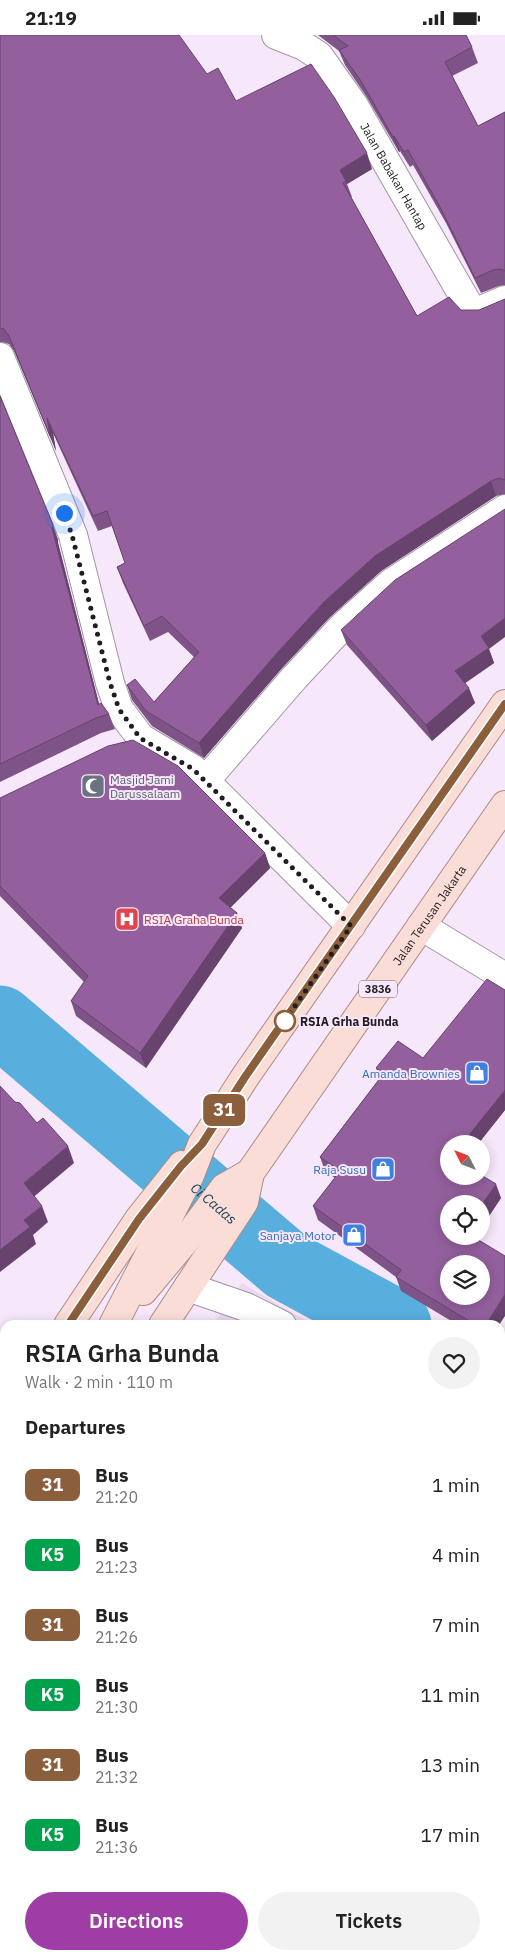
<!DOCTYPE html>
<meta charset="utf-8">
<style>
body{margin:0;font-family:"IBM Plex Sans",sans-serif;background:#f2f2f2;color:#222;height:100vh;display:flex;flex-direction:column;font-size:19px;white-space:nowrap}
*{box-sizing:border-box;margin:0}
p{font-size:16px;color:#767676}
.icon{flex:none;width:28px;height:28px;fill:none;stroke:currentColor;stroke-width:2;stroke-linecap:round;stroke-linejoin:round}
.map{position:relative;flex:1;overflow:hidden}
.sheet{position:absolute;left:0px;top:1285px;width:505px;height:640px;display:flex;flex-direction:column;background:#fff;border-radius:15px 15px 0 0;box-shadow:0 2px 12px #0003}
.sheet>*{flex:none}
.badge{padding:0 10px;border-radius:8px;font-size:18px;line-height:32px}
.needle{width:32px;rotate:312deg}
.controls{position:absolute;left:440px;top:1100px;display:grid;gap:10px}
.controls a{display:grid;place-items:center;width:50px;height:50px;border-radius:50%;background:#fff;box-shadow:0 2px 12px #0003;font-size:25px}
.you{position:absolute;width:25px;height:25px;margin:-12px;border:4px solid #fff;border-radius:50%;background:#1a73e8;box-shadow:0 0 0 8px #1a73e833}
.map>.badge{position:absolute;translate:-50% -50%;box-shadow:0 0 0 2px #fff}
h2{padding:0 25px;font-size:19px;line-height:45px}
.round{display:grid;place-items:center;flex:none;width:52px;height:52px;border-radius:26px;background:#f2f2f2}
.head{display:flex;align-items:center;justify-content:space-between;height:85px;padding:0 25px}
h1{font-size:24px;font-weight:600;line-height:38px}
.primary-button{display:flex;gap:10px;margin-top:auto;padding:10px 25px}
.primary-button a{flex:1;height:58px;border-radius:30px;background:#9d3da5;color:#fff;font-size:20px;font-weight:600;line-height:58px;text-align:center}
.primary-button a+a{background:#f2f2f2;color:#222}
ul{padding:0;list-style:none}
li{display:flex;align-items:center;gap:15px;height:70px;padding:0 25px}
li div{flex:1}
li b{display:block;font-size:19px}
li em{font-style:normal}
li .badge{min-width:55px;font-weight:700;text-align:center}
.status{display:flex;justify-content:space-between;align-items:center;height:35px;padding:0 25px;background:#fff;direction:ltr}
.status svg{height:14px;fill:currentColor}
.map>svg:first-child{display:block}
.built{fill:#ecd9f1}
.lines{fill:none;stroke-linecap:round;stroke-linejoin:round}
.river{stroke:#58afde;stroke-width:71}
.street-casing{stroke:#a295a6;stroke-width:30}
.primary-casing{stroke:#ac8b87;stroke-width:30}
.street{stroke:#fff;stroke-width:28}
.primary{stroke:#faddd7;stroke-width:28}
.wall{fill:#7e5387}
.shaded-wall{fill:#67436e}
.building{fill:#93609d;stroke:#67436e;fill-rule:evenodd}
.line-casing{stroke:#fff;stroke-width:11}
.line{stroke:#8b5e3c;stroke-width:8}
.walk{stroke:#211c22;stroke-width:5;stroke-dasharray:0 9}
.stop-dot{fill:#fff;stroke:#8b5e3c;stroke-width:2.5}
.labels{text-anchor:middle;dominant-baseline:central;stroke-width:4;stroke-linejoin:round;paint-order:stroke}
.shield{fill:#f6e8fa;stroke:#615963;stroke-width:1}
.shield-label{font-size:11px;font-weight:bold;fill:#211c22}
.street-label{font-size:12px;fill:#211c22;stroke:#f6e8fa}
.worship-label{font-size:12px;fill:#5b616d;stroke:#f6e8fa;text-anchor:start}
.health-label{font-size:12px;fill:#be3a42;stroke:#f6e8fa;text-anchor:start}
.stop-label{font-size:12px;font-weight:bold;fill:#211c22;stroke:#f6e8fa;text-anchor:start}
.shop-label{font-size:12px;fill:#366cbe;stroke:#f6e8fa;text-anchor:end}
.water-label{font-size:14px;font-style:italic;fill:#1d4358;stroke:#f6e8fa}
</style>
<div class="status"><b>21:19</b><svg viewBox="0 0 49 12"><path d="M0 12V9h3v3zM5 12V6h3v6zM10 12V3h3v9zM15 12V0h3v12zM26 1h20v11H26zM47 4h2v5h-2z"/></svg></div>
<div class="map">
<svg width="505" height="1925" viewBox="0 0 505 1925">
<rect width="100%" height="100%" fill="#f6e8fa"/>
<g class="built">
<path d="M242 1248 314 1290H213Z"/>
<path d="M500 1398 505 1401V1857L500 1860Z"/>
<path d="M143 1920H385L376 1925H150Z"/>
</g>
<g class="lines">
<g class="river">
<path id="s1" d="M0 986 287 1231 396 1290"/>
<path d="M500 1346 505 1349"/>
</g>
<g class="street-casing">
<g id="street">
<path id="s2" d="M276 0 304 11 319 21 353 69 469 271 473 276H479L505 265"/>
<path d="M0 322 73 500 110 648 119 674 141 703 193 734 351 891"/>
<path d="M205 746 295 642 341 593 391 548 505 474"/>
<path d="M421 891 505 942"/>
<path d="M188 1252 246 1272 282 1290"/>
<path d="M500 1404 505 1406"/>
</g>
</g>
<g class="primary-casing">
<g id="primary">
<path d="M143 1256 184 1207 224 1153 250 1138"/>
<path d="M68 1290 139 1184 182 1130"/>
<path d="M113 1290 190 1140 202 1109 208 1100 245 1042 505 669"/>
<path id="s3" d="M163 1290 244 1167 250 1138 505 770"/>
<path d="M0 1392 5 1385"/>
<path d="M0 1462 5 1454"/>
<path d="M0 1538 5 1531"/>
</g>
</g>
<use href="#street" class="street"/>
<use href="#primary" class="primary"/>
</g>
<g class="wall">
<path d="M0 0 207 39 236 66 372 134 347 149 352 162H351L417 281 461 275H479L505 264V459L496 461 381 536 330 582 283 632 204 723 152 691 132 665 127 650 154 667 194 622 168 597 150 606 123 548 117 532 125 528 112 491 98 496 53 398 56 416 14 316 9 309 2 307H0Z"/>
<path d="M318 0H466L472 12 478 28 452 41 478 91 505 77V250L499 251 481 258 446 188 413 130 410 132 400 116 399 117 366 61 345 30 339 16Z"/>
<path d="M0 361 58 505V508L99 669 109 679 115 694 101 698 0 747Z"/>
<path d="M341 595 489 614 494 628 465 648 475 668 432 706 347 610Z"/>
<path d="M0 763 265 818 270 833 230 873 242 893 146 1033 76 981 71 966 84 947 0 861Z"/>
<path d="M376 1033 505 1075 478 1109H449V1141L501 1163 481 1193V1169L449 1201H476L475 1203 499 1290H458L401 1256 396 1242 318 1185 313 1171 335 1143 325 1136 320 1122 380 1043Z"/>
<path d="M500 1490 505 1493V1827L500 1824Z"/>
<path d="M160 1920H350L342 1925H168Z"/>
</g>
<g class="shaded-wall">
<path d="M394 101 400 116 399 117 393 102Z"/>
<path d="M367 118 372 134 347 149 340 135Z"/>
<path d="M47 383 53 398 56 416 50 401Z"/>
<path d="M491 446 496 461 381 536 330 582 283 632 204 723 199 708 278 617 324 567 375 521Z"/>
<path d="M53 490 58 505V508L102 681 98 670 52 493Z"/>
<path d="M505 583V602L489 614 494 628 461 651 455 636 481 601Z"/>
<path d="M469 653 475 668 432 706 426 690Z"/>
<path d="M265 818 270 833 225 878 219 863Z"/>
<path d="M237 878 242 893 146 1033 140 1018Z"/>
<path d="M505 1055V1075L478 1109H462Z"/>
<path d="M68 1111 74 1128 30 1165 24 1148Z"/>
<path d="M496 1149 501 1163 481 1193V1171Z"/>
<path d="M42 1171 48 1187 33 1200 36 1209 0 1237V1215L24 1185Z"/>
<path d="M505 1259V1281L499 1290H486Z"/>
<path d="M20 1920H41L37 1925H19L18 1923Z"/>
<path d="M316 1920H350L342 1925H308Z"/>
</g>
<g class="building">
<path d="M0 0H179L207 39 218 33 236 66 311 29 334 62 367 118 340 135 346 146 343 148 417 281 449 262 461 275H479L505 264V445L499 443 491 446 375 521 324 567 278 617 199 708 146 676 127 650 135 644 154 667 199 617 162 581 144 591 117 532 125 528 107 476 93 481 47 383 50 401 9 301 4 294 0 293Z"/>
<path d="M333 0H466L472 12 445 27 478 91 505 77V236L501 234 493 235 475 243 440 172 408 115 404 117 394 101 393 102 361 46 339 15 348 11Z"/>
<path d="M0 361 53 490 52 493 98 670 101 668 109 679 96 683 0 729Z"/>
<path d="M505 474V583L481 601 489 613 455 636 469 653 426 690 341 595 395 545Z"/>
<path d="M133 705 178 731 265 818 219 863 237 878 140 1018 71 966 88 941 0 851V763L108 711Z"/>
<path d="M487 944 505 955V1055L462 1109H449V1141H481V1140L496 1149 481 1171V1169H449V1201H472L505 1221V1259L486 1290H476L396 1242 401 1235 313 1171 340 1136 320 1122 384 1038 376 1033 398 1006 423 1023ZM449 1229H481V1261H449Z"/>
<path d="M0 1051 15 1067 20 1068 37 1088 43 1083 68 1111 24 1148 42 1171 24 1185 30 1192 0 1215Z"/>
<path d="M500 1490 505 1493V1814L500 1811Z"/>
<path d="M5 1663V1920H20L18 1923 20 1925H0V1671Z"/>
<path d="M505 1888V1925H417L424 1920H500V1890Z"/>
<path d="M181 1920H316L308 1925H188Z"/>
</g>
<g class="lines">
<g class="line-casing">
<path id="line" d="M68 1290 139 1184 181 1131 202 1109 245 1042 505 669"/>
</g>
<use href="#line" class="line"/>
<path class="walk" d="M64 478 72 500 110 648 119 674 140 703 193 734 351 891 281 991 285 986"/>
</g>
<defs>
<g id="mosque-square" transform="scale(1.25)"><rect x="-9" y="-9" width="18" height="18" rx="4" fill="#6b7280" stroke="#f6e8fa"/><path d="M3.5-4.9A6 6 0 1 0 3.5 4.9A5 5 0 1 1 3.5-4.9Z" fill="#fff"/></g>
<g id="hospital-square" transform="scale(1.25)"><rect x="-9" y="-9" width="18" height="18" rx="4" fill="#e0444e" stroke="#f6e8fa"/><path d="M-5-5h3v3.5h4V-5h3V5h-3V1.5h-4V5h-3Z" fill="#fff"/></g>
<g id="shop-square" transform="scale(1.25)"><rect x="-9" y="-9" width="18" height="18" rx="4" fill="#3f7fe0" stroke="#f6e8fa"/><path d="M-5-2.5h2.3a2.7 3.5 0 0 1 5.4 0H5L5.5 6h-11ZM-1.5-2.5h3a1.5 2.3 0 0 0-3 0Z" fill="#fff"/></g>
</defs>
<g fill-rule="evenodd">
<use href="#mosque-square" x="93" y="751"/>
<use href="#hospital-square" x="127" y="884"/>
<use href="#shop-square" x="477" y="1038"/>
<use href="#shop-square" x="383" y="1134"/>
<use href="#shop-square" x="354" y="1200"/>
</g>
<circle class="stop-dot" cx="285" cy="986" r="10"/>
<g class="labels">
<rect class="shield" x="359" y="945.5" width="38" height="17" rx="4"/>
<g class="shield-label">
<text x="378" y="954">3836</text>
</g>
<g class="street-label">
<text stroke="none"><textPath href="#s2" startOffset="190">Jalan Babakan Hantap</textPath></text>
<text stroke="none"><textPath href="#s3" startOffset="491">Jalan Terusan Jakarta</textPath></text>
</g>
<g class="worship-label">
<text x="110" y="744">Masjid Jami<tspan x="110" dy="14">Darussalaam</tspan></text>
</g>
<g class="health-label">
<text x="144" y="884">RSIA Graha Bunda</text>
</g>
<g class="stop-label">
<text x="300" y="986">RSIA Grha Bunda</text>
</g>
<g class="shop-label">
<text x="460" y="1038">Amanda Brownies</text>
<text x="366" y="1134">Raja Susu</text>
<text x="336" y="1200">Sanjaya Motor</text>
</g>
<g class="water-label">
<text stroke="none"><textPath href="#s1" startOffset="281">Ci Cadas</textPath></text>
</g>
</g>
</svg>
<div class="controls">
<a><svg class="needle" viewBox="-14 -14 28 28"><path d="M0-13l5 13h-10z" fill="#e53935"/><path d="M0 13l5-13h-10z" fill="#767676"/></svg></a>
<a><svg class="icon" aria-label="locate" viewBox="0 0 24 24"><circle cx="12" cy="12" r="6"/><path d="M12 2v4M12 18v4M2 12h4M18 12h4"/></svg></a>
<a><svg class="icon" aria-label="layers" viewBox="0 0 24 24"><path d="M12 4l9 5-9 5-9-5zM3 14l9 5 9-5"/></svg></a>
</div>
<div class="you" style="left:64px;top:478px"></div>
<b class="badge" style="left:224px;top:1075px;background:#8b5e3c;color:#fff">31</b>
<section class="sheet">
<div class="head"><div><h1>RSIA Grha Bunda</h1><p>Walk · 2 min · 110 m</p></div><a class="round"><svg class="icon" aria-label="heart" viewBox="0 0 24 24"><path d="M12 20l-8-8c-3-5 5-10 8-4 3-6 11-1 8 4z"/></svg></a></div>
<h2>Departures</h2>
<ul>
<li><span class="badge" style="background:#8b5e3c;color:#fff">31</span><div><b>Bus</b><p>21:20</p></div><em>1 min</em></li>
<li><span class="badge" style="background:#00a14b;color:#fff">K5</span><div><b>Bus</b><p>21:23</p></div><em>4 min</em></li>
<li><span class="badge" style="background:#8b5e3c;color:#fff">31</span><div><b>Bus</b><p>21:26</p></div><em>7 min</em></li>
<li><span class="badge" style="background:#00a14b;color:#fff">K5</span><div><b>Bus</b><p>21:30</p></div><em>11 min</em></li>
<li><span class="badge" style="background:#8b5e3c;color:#fff">31</span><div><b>Bus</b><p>21:32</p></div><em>13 min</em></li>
<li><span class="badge" style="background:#00a14b;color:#fff">K5</span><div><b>Bus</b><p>21:36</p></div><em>17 min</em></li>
</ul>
<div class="primary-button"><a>Directions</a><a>Tickets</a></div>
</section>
</div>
